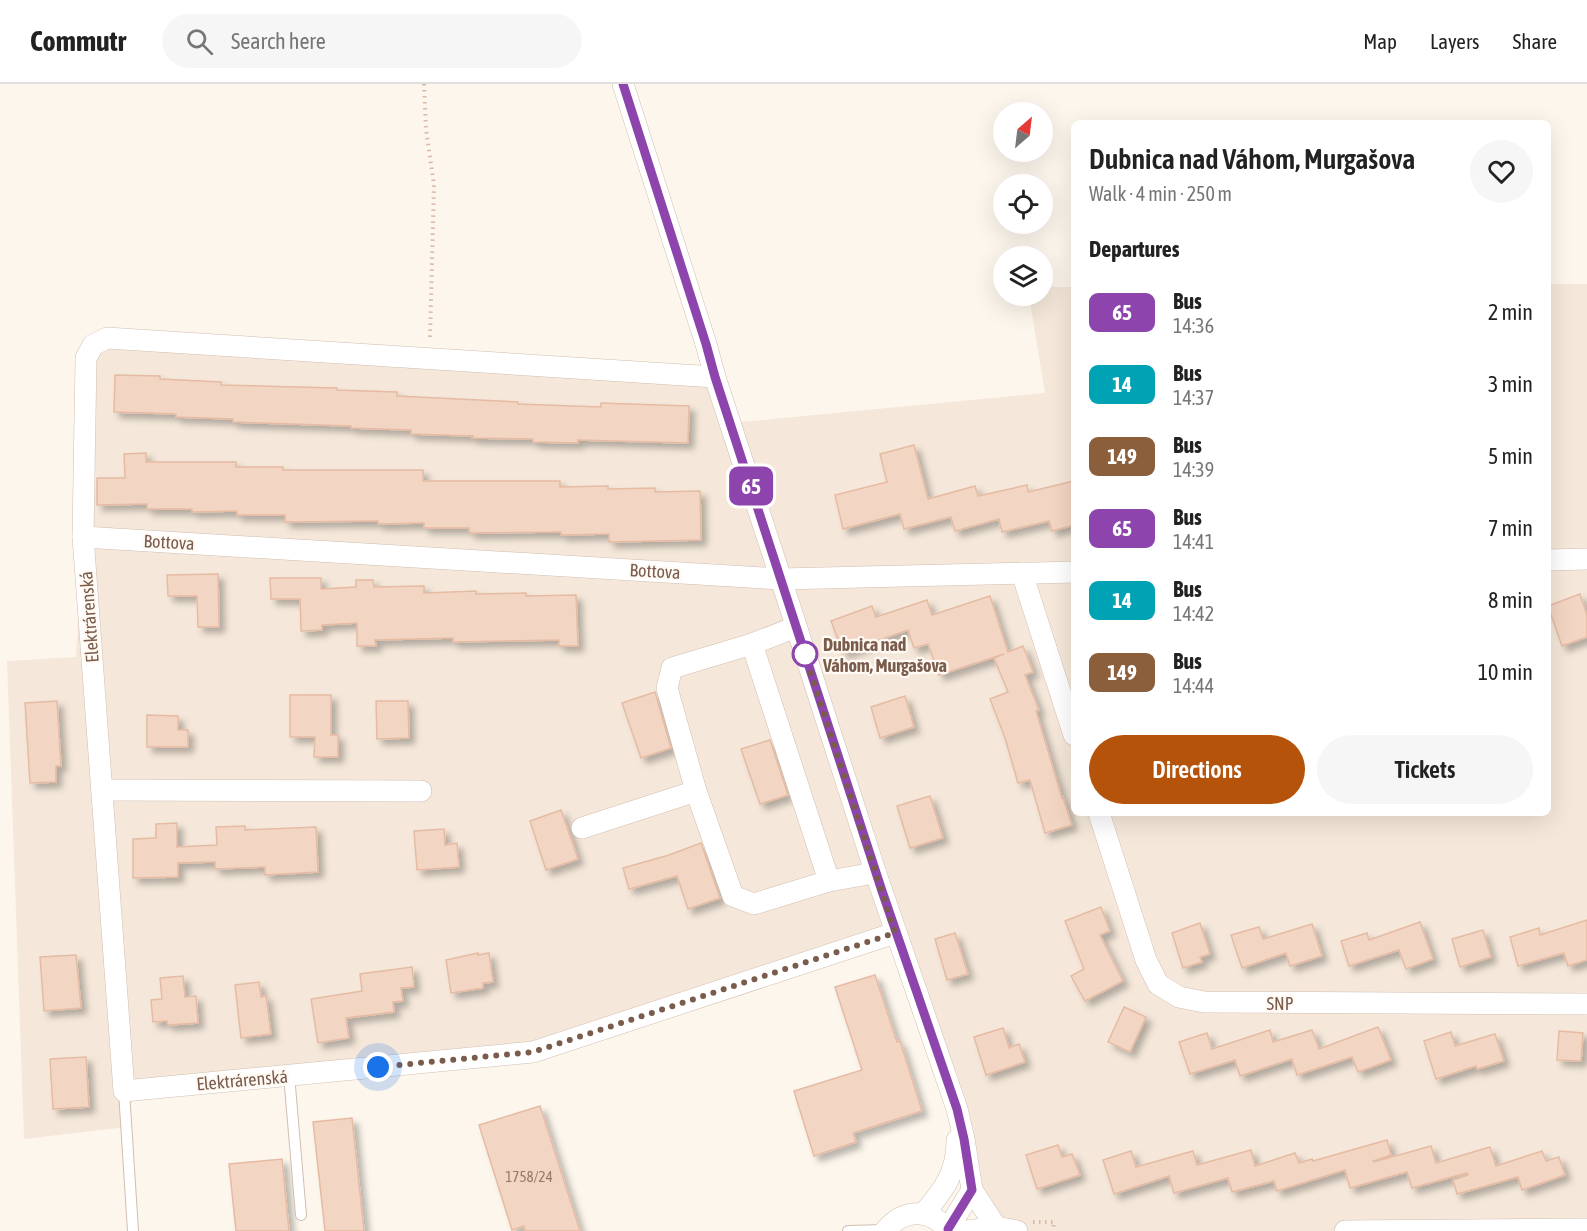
<!DOCTYPE html>
<meta charset="utf-8">
<style>
body{margin:0;font-family:"Asap Condensed",sans-serif;background:#f6f6f6;color:#222;height:100vh;display:flex;flex-direction:column;font-size:22px;white-space:nowrap}
*{box-sizing:border-box;margin:0}
p{font-size:20px;color:#767676}
.icon{flex:none;width:33px;height:33px;fill:none;stroke:currentColor;stroke-width:2;stroke-linecap:round;stroke-linejoin:round}
.map{position:relative;flex:1;overflow:hidden}
.side{position:absolute;left:1071px;top:36px;width:480px;height:696px;display:flex;flex-direction:column;background:#fff;border-radius:9px;box-shadow:0 6px 24px #0002}
.side>*{flex:none}
.badge{padding:0 12px;border-radius:9px;font-size:21px;line-height:39px}
.needle{width:39px;rotate:28deg}
.fabs{position:absolute;left:993px;top:18px;display:grid;gap:12px}
.fabs a{display:grid;place-items:center;width:60px;height:60px;border-radius:50%;background:#fff;box-shadow:0 6px 24px #0002;font-size:30px}
.you{position:absolute;width:30px;height:30px;margin:-15px;border:4px solid #fff;border-radius:50%;background:#1a73e8;box-shadow:0 0 0 9px #1a73e833}
.map>.badge{position:absolute;translate:-50% -50%;box-shadow:0 0 0 3px #fff}
h2{padding:0 18px;font-size:22px;line-height:54px}
.round{display:grid;place-items:center;flex:none;width:63px;height:63px;border-radius:32px;background:#f6f6f6}
.head{display:flex;align-items:center;justify-content:space-between;height:102px;padding:0 18px}
h1{font-size:28px;font-weight:600;line-height:45px}
.cta{display:flex;gap:12px;margin-top:auto;padding:12px 18px}
.cta a{flex:1;height:69px;border-radius:36px;background:#b45309;color:#fff;font-size:24px;font-weight:600;line-height:69px;text-align:center}
.cta a+a{background:#f6f6f6;color:#222}
ul{padding:0;list-style:none}
li{display:flex;align-items:center;gap:18px;height:72px;padding:0 18px}
li div{flex:1}
li b{display:block;font-size:22px}
li em{font-style:normal}
li .badge{min-width:66px;font-weight:700;text-align:center}
header{display:flex;align-items:center;gap:36px;box-sizing:border-box;height:84px;padding:0 30px;background:#fff;border-bottom:2px solid #e0e0e0}
header strong{font-size:28px}
nav{display:flex;gap:33px;margin-inline-start:auto;font-size:21px}
.search{width:420px;height:54px;background:#f6f6f6;display:flex;align-items:center;gap:15px;box-sizing:border-box;padding:0 21px;border-radius:33px;color:#767676;font-size:22px}
.map>svg:first-child{display:block}
.residential{fill:#f5e8da}
.building{fill:#f3d5c3;stroke:#e6bba3;stroke-width:1.5;filter:url(#shadow)}
.lines{fill:none;stroke-linecap:round;stroke-linejoin:round}
.lane-casing{stroke:#d1beb0;stroke-width:12}
.street-casing{stroke:#d1beb0;stroke-width:22}
.path{stroke:#d9b8a5;stroke-width:4;stroke-dasharray:1.5 4.5;stroke-linecap:butt}
.lane{stroke:#fff;stroke-width:10}
.street{stroke:#fff;stroke-width:21}
.line-casing{stroke:#fff;stroke-width:14}
.line{stroke:#8e44ad;stroke-width:9}
.walk{stroke:#7a5c4d;stroke-width:6;stroke-dasharray:0 10.8}
.stop-dot{fill:#fff;stroke:#8e44ad;stroke-width:3}
.labels{text-anchor:middle;dominant-baseline:central;stroke-width:4.5;stroke-linejoin:round;paint-order:stroke}
.number-label{font-size:15px;fill:#987a6a}
.street-label{font-size:18px;fill:#7a5c4d;stroke:#fffaf3}
.stop-label{font-size:18px;font-weight:bold;fill:#7a5c4d;stroke:#fffaf3;text-anchor:start}
</style>
<header>
<strong>Commutr</strong>
<div class="search"><svg class="icon" aria-label="search" viewBox="0 0 24 24"><circle cx="10" cy="10" r="6"/><path d="M15 15l6 6"/></svg>Search here</div>
<nav><a>Map</a><a>Layers</a><a>Share</a></nav>
</header>
<div class="map">
<svg width="1587" height="1147" viewBox="0 0 1587 1147">
<defs>
<filter id="shadow"><feDropShadow dx="5.5" dy="5.5" stdDeviation="3" flood-color="#0004"/></filter>
</defs>
<rect width="100%" height="100%" fill="#fdf6ec"/>
<path class="residential" d="M1548 200H1587V1147H997L895 849 533 968 125 1007 127 1043 24 1055 7 577 76 573 93 261 715 293 730 339 1045 309 1029 212H1042L1043 203H1074V729H1548Z"/>
<g class="building">
<path d="M115 291 160 292V295L221 298V301L337 304V306L397 308V312L518 318V320L601 323V319L689 322 688 359 578 356V359L533 358V355L472 354 473 352 411 350V346L351 344V342L233 338V335L176 333V330L114 328Z"/>
<path d="M914 361 928 415 975 402 978 412 1027 401 1028 408 1074 397V441L1052 447 1049 437 1002 448 999 435 955 447 951 433 904 445 900 430 843 445 835 411 887 398 880 370Z"/>
<path d="M146 369V378H236V383H283V386H423V397H560V403L608 402V405L655 404V408L700 407 701 456 609 458V450L561 451V448L470 449 469 444H424V439L378 440V437L285 438V431H237V427L192 428V425H147V420L97 421V394H125L124 370Z"/>
<path d="M218 490 219 543H198L197 512H168L167 491Z"/>
<path d="M270 494H321V505L356 503V496H373L374 503 424 502V509L476 507V510L526 509V512L576 511 578 562H559V556L453 558V554L375 556 376 562H357V539L322 541V546L301 547 300 515H271Z"/>
<path d="M1580 510 1587 531V553L1562 562 1548 522Z"/>
<path d="M990 512 1008 568 1023 562 1033 588 1025 591 1039 626 1036 627 1062 714 1063 713 1072 741 1045 749 1030 696 1018 699 1005 654 990 615 1008 608 994 574 1004 570 939 591 928 560 914 564 908 546 843 569 831 537 872 522 876 533 927 516 932 531Z"/>
<path d="M655 608 671 664 641 674 622 619Z"/>
<path d="M290 611H331V651H338V673H314L315 653H290Z"/>
<path d="M905 612 914 643 880 654 871 623Z"/>
<path d="M57 617 61 682H56V698L30 699 25 619Z"/>
<path d="M376 617H408L409 654 377 655Z"/>
<path d="M147 631 178 632V646H188V663H147Z"/>
<path d="M770 656 788 711 760 720 741 665Z"/>
<path d="M930 712 943 754 910 764 897 722Z"/>
<path d="M561 726 578 775 546 786 530 737Z"/>
<path d="M177 739V763L217 761 216 743 245 742V746L316 743 318 788 265 791V783L215 785V778L178 779V793L133 794V755L156 754V740Z"/>
<path d="M444 745 445 761 457 759 459 783 417 786 414 747Z"/>
<path d="M701 759 720 814 688 825 677 792 629 805 623 784 669 771Z"/>
<path d="M1101 823 1110 847 1100 851 1123 897 1085 917 1071 892 1084 885 1065 837Z"/>
<path d="M1587 836V876L1568 882 1564 869 1518 882 1510 853 1539 844 1540 851Z"/>
<path d="M1420 838 1433 875 1406 885 1399 866 1349 882 1341 857 1367 849 1369 856Z"/>
<path d="M1200 839 1210 870 1200 873 1202 878 1183 884 1172 849Z"/>
<path d="M1312 840 1322 872 1290 882 1286 869 1242 884 1231 851 1259 843 1263 855Z"/>
<path d="M1483 846 1491 873 1460 883 1452 855Z"/>
<path d="M955 849 968 890 947 896 935 855Z"/>
<path d="M478 869V871L489 869 493 898 483 899V904L451 909 446 876Z"/>
<path d="M76 871 81 924 44 927 40 873Z"/>
<path d="M412 883 414 903 401 904 403 917 393 918 394 928 346 934 349 954 318 959 311 915 362 907 360 890Z"/>
<path d="M875 891 897 958 900 957 922 1027 853 1049 856 1058 814 1072 794 1007 862 986 835 903Z"/>
<path d="M183 892 185 913 196 912 198 939 168 941 167 937 153 938 151 916 162 915 160 894Z"/>
<path d="M259 898 261 913 266 912 271 950 241 954 235 901Z"/>
<path d="M1124 923 1146 933 1130 968 1108 958Z"/>
<path d="M1378 943 1391 976 1358 988 1352 973 1297 991 1292 975 1240 992 1235 976 1190 990 1179 958 1207 949 1212 965 1270 946 1273 958 1312 946 1319 965Z"/>
<path d="M1003 944 1009 964 1019 960 1025 978 986 991 974 953Z"/>
<path d="M1559 947 1583 949 1581 977 1557 976Z"/>
<path d="M1451 948 1455 962 1495 950 1504 977 1477 985 1476 982 1436 995 1424 957Z"/>
<path d="M86 973 89 1023 53 1025 50 975Z"/>
<path d="M540 1022 580 1147H525L524 1142 512 1146 479 1041Z"/>
<path d="M352 1034 364 1147H325L313 1038Z"/>
<path d="M1387 1056 1391 1071 1373 1077 1374 1078 1431 1062 1436 1079 1490 1063 1496 1082 1542 1067 1546 1077 1559 1073 1565 1091 1522 1106 1518 1093 1457 1110 1453 1096 1468 1091 1467 1089 1412 1104 1407 1088 1350 1104 1345 1086 1277 1107 1274 1097 1232 1108 1228 1094 1174 1109 1169 1092 1114 1110 1103 1076 1131 1067 1136 1083 1193 1067 1197 1081 1251 1066 1255 1082 1295 1069 1299 1079 1312 1075 1313 1077Z"/>
<path d="M1058 1061 1062 1073 1072 1070 1080 1091 1037 1105 1026 1071Z"/>
<path d="M282 1075 289 1147H236L229 1080Z"/>
</g>
<g class="lines">
<g class="lane-casing">
<g id="lane">
<path d="M289 991 301 1131"/>
<path d="M124 1007 133 1147"/>
<path d="M848 1147 885 1146"/>
</g>
</g>
<g class="street-casing">
<g id="street">
<path d="M623 0 706 260 715 293 781 495 875 787 957 1025 964 1055 972 1106 996 1143"/>
<path d="M715 293 107 254 93 261 86 274 83 453 124 1007 533 968 895 849"/>
<path d="M83 453 781 495 1074 488"/>
<path d="M1548 476 1587 475"/>
<path d="M1022 489 1074 651"/>
<path d="M796 543 752 560 672 584 667 604 696 707 733 812 754 820 829 797 863 791 875 787"/>
<path d="M752 560 829 797"/>
<path d="M102 706 421 707"/>
<path d="M1099 729 1146 876 1158 900 1179 913 1204 918 1587 920"/>
<path d="M582 744 696 707"/>
<path d="M923 1130C944 1106 957 1089 957 1056"/>
<path d="M948 1145 972 1106"/>
<path d="M885 1147C904 1124 930 1124 949 1147"/>
<path d="M967 1147 996 1143 1017 1147"/>
<path d="M1345 1147 1587 1145"/>
</g>
</g>
<g class="path">
<path d="M424 0 426 45 434 101 430 253"/>
<path d="M1033 1138H1054L1053 1147"/>
</g>
<use href="#lane" class="lane"/>
<use href="#street" class="street"/>
</g>
<g class="lines">
<g class="line-casing">
<path id="line" d="M623 0 706 260 715 293 882 807 957 1025 964 1055 972 1106 948 1145"/>
</g>
<use href="#line" class="line"/>
<path class="walk" d="M378 983 533 968 895 849 803 565 805 570"/>
</g>
<circle class="stop-dot" cx="805" cy="570" r="12"/>
<g class="labels">
<g class="number-label">
<text x="529" y="1092">1758/24</text>
</g>
<g class="street-label">
<text transform="translate(169 458) rotate(3)">Bottova</text>
<text transform="translate(655 487) rotate(3)">Bottova</text>
<text transform="translate(89 533) rotate(-94)">Elektrárenská</text>
<text x="1280" y="919">SNP</text>
<text transform="translate(242 996) rotate(-5)">Elektrárenská</text>
</g>
<g class="stop-label">
<text x="823" y="560">Dubnica nad<tspan x="823" dy="21">Váhom, Murgašova</tspan></text>
</g>
</g>
</svg>
<div class="fabs">
<a><svg class="needle" viewBox="-14 -14 28 28"><path d="M0-13l5 13h-10z" fill="#e53935"/><path d="M0 13l5-13h-10z" fill="#767676"/></svg></a>
<a><svg class="icon" aria-label="locate" viewBox="0 0 24 24"><circle cx="12" cy="12" r="6"/><path d="M12 2v4M12 18v4M2 12h4M18 12h4"/></svg></a>
<a><svg class="icon" aria-label="layers" viewBox="0 0 24 24"><path d="M12 4l9 5-9 5-9-5zM3 14l9 5 9-5"/></svg></a>
</div>
<div class="you" style="left:378px;top:983px"></div>
<b class="badge" style="left:751px;top:402px;background:#8e44ad;color:#fff">65</b>
<section class="side">
<div class="head"><div><h1>Dubnica nad Váhom, Murgašova</h1><p>Walk · 4 min · 250 m</p></div><a class="round"><svg class="icon" aria-label="heart" viewBox="0 0 24 24"><path d="M12 20l-8-8c-3-5 5-10 8-4 3-6 11-1 8 4z"/></svg></a></div>
<h2>Departures</h2>
<ul>
<li><span class="badge" style="background:#8e44ad;color:#fff">65</span><div><b>Bus</b><p>14:36</p></div><em>2 min</em></li>
<li><span class="badge" style="background:#00a3b4;color:#fff">14</span><div><b>Bus</b><p>14:37</p></div><em>3 min</em></li>
<li><span class="badge" style="background:#8b5e3c;color:#fff">149</span><div><b>Bus</b><p>14:39</p></div><em>5 min</em></li>
<li><span class="badge" style="background:#8e44ad;color:#fff">65</span><div><b>Bus</b><p>14:41</p></div><em>7 min</em></li>
<li><span class="badge" style="background:#00a3b4;color:#fff">14</span><div><b>Bus</b><p>14:42</p></div><em>8 min</em></li>
<li><span class="badge" style="background:#8b5e3c;color:#fff">149</span><div><b>Bus</b><p>14:44</p></div><em>10 min</em></li>
</ul>
<div class="cta"><a>Directions</a><a>Tickets</a></div>
</section>
</div>
